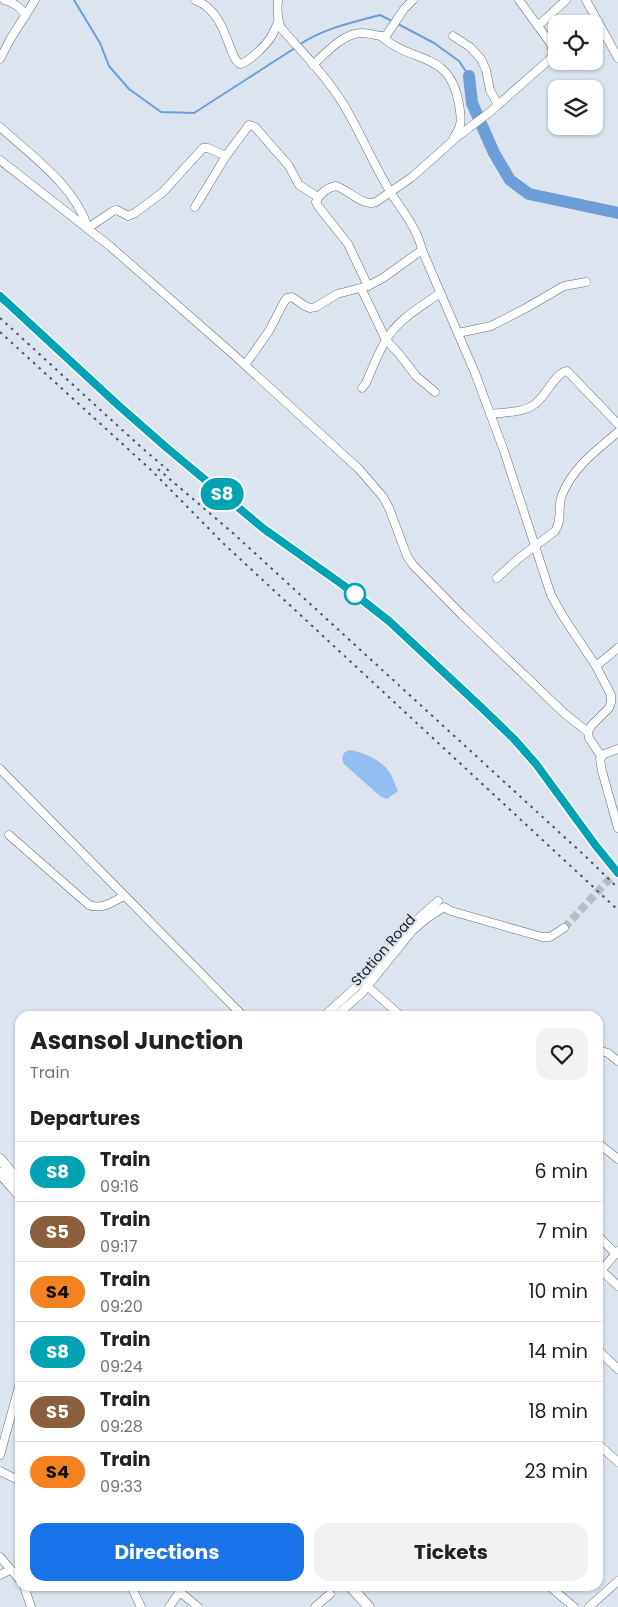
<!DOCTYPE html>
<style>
body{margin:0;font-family:Poppins,sans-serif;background:#f2f2f2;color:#202124;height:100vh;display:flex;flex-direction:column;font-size:19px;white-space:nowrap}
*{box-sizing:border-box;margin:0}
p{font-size:16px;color:#757577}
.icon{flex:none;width:28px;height:28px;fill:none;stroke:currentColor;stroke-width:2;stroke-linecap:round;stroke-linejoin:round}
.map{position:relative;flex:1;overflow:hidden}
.drawer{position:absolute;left:15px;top:1011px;width:588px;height:580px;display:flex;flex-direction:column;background:#fff;border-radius:15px;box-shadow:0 1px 4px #0004}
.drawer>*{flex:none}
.badge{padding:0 10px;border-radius:16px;font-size:18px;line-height:32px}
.tools{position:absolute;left:548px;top:15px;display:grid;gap:10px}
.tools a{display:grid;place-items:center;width:55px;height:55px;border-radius:10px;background:#fff;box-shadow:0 1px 4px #0004;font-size:25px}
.map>.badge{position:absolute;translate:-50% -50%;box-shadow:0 0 0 2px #fff}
h2{padding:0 15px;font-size:19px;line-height:45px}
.round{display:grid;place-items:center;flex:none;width:52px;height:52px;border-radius:15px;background:#f2f2f2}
.overview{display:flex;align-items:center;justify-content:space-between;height:85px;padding:0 15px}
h1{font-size:24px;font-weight:700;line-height:38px}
.cta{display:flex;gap:10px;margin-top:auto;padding:10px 15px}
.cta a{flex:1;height:58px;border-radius:15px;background:#1a73e8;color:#fff;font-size:20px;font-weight:700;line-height:58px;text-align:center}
.cta a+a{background:#f2f2f2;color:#202124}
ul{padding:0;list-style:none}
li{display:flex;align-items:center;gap:15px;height:60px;padding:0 15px;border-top:1px solid #e0e0e0}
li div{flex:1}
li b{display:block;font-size:19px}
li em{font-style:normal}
li .badge{min-width:55px;font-weight:700;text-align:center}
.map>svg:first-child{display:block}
.green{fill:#91bff4}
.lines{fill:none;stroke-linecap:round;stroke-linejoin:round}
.stream{stroke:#6c9fd8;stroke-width:2}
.river{stroke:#6c9fd8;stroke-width:12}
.minor-tunnel{stroke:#b6bdc7;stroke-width:8;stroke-dasharray:8 4;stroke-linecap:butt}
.minor-casing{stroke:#666e77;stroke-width:9}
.major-casing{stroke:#666e77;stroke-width:11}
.minor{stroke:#fff;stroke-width:8}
.major{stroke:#fff;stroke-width:10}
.rail{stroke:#4f5459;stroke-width:2;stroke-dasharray:2.5 5;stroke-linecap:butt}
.line-casing{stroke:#fff;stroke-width:11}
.line{stroke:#00a3b4;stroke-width:8}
.stop-dot{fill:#fff;stroke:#00a3b4;stroke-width:2.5}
.labels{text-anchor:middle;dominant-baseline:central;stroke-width:4.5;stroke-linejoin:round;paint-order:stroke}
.street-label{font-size:14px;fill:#202327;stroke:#dbe4ef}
</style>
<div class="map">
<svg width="618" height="1607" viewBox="0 0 618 1607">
<rect width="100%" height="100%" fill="#dbe4ef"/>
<path class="green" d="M349 750C363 752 382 760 390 773 393 778 395 785 398 791L387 799 380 796 344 764 342 758 344 753Z"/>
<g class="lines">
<g class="stream">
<path d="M74 0 100 43 109 66 129 89 161 112 194 113 295 48"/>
<path d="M398 24 434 43 459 61 469 76"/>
<path d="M299 45C324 28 351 23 380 15L394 22"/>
</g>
<path class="river" d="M469 76 472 103 494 153 510 180 529 194 618 213"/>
<path class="minor-tunnel" d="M564 928 618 870"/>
<g class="minor-casing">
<g id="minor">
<path d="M4 0C14 2 19 7 26 15"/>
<path d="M195 0C216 8 223 28 230 47 233 54 234 60 240 64 249 62 266 45 271 37 274 32 276 27 278 22"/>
<path d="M278 0C277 10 277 19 281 28 302 52 325 75 342 102 360 131 373 164 391 193 403 212 417 228 422 250L475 373 504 451 551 595 564 618 596 666 611 695V702L609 708 591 726 588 732 589 738 601 756"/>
<path d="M586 0 618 58"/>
<path d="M538 26 566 0"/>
<path d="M381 36C413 65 449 49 459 104 461 119 463 124 454 137"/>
<path d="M453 36 470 47 481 59 486 70 490 90 498 105"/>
<path d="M0 59 11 38 35 0"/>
<path d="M313 65C326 53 343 33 362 33 371 33 378 37 386 36L404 9 413 0"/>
<path d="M0 127C32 156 75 186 88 228L113 211 117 210 128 216 135 213 163 192 203 148H208L226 156 249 125 255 127 289 166 299 185 318 197"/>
<path d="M0 160 111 247 234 355 359 469 383 497 389 508 407 556 413 565 462 615 565 714 588 732"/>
<path d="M195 207 226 156"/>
<path d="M368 286 348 244 318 206 316 202C319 194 328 187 336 186 349 190 363 207 376 202L412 177 457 137 490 112 550 59 553 54 551 44 519 0"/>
<path d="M361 288 386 340 400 355 416 376 435 392"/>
<path d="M458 333 491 326 526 308 564 286 586 282"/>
<path d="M245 365 269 331 284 302 287 298 292 297 305 306 310 308 316 307 337 294 368 286 383 278 422 250"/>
<path d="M362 388 366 383C372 369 378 353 386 340 398 319 421 307 440 293"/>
<path d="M490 414C505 412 523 413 535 404 545 397 557 371 567 371L618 424"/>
<path d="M497 578 519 558 555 531C563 520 557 507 562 495 573 467 596 451 618 432"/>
<path d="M596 666 618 648"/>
<path d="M618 749 604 754 600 759 602 771 618 828"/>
<path d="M0 769 243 1016"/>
<path d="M9 835 89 905C102 910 112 902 124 896"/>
<path d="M367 986 401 1016"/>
<path d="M324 1016 356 987 411 925 438 901"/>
<path d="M336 1016 362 993 412 931 426 919 444 907 451 911 542 937H550L564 928"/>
<path d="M598 1050 608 1053 618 1061"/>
<path d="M598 1143 618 1159"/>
<path d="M598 1236 616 1254"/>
<path d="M601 1270 618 1286"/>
<path d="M598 1274 618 1251"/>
<path d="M598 1350 618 1369"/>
<path d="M598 1444 618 1462"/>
<path d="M0 1455 20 1383"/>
<path d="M0 1471 20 1481"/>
<path d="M0 1557 20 1580"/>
<path d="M0 1575 10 1570"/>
<path d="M24 1586 31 1607"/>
<path d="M131 1586 141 1607"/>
<path d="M549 1586 574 1607"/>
<path d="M180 1592 198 1607"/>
<path d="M169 1607 184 1586"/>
<path d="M315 1607 330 1594"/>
<path d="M589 1607 618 1581"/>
</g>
</g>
<g class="major-casing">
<g id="major">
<path d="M0 1159 20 1183"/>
<path d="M0 1173 20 1196"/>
<path d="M350 1586 369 1607"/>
</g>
</g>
<use href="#minor" class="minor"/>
<use href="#major" class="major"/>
<g class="rail">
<path d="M0 296 118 405 167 448 264 529 343 585 389 621 483 709 514 739 536 764 596 846 618 874"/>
<path d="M0 318 142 448 169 471"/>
<path d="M0 332 151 470 224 544 618 910"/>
<path d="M158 469 234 534 584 855 618 888"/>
</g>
</g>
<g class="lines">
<g class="line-casing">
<path id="line" d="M0 296 118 405 167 448 264 529 343 585 389 621 483 709 514 739 536 764 596 846 618 873"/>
</g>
<use href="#line" class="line"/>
</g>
<circle class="stop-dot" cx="355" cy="594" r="10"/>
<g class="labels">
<g class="street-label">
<text transform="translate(383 950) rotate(-49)">Station Road</text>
</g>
</g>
</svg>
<div class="tools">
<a><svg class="icon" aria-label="locate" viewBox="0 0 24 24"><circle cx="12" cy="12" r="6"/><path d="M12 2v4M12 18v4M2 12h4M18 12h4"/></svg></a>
<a><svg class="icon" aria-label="layers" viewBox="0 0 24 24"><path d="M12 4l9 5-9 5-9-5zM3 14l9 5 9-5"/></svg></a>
</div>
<b class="badge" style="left:222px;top:494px;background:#00a3b4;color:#fff">S8</b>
<section class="drawer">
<div class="overview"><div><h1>Asansol Junction</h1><p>Train</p></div><a class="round"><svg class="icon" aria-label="heart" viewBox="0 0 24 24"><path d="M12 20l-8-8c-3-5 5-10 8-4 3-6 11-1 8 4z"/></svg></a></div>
<h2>Departures</h2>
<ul>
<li><span class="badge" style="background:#00a3b4;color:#fff">S8</span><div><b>Train</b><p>09:16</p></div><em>6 min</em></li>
<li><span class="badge" style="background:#8b5e3c;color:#fff">S5</span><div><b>Train</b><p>09:17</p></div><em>7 min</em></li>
<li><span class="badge" style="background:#f58220;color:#111">S4</span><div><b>Train</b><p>09:20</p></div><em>10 min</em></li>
<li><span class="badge" style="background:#00a3b4;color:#fff">S8</span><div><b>Train</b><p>09:24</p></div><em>14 min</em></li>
<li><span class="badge" style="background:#8b5e3c;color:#fff">S5</span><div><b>Train</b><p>09:28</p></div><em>18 min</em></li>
<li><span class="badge" style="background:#f58220;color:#111">S4</span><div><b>Train</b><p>09:33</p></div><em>23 min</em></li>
</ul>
<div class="cta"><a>Directions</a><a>Tickets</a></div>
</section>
</div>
